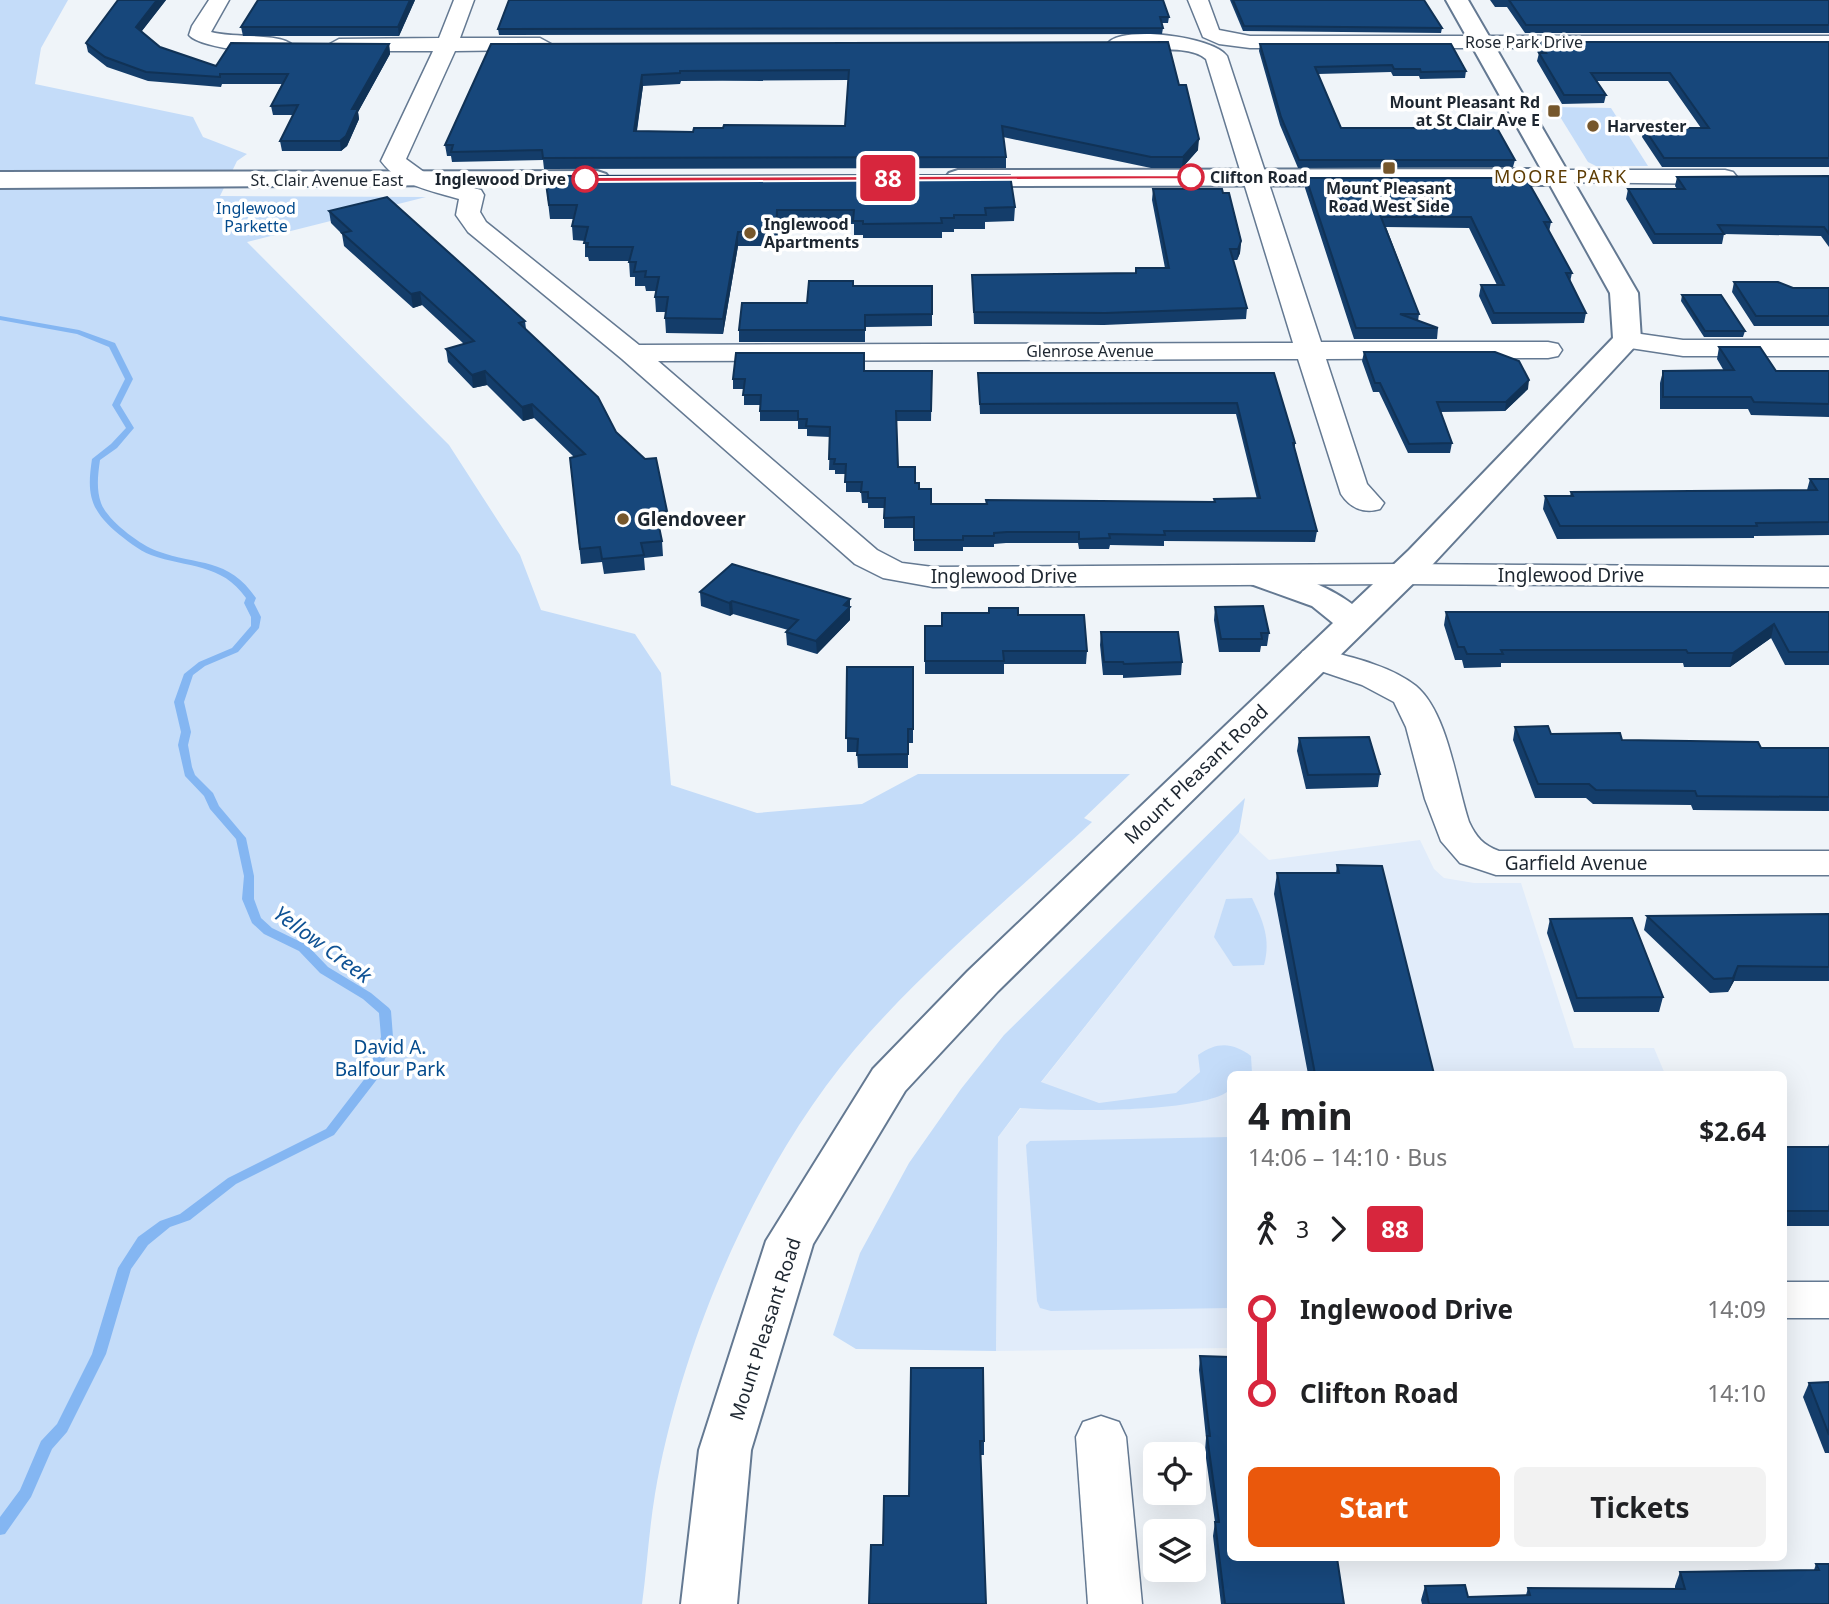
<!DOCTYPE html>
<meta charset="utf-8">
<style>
body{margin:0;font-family:"Noto Sans",sans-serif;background:#f2f2f2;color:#202124;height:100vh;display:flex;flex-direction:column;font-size:26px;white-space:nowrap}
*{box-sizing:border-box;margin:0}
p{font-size:23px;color:#757577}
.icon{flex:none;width:38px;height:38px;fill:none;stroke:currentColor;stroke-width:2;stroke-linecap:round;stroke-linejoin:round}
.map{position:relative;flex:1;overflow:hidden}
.panel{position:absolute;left:1227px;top:1071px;width:560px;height:490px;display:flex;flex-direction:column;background:#fff;border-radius:10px;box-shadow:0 7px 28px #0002}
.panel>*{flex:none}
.badge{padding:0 14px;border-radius:5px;font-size:24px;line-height:46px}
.fabs{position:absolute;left:1143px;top:1442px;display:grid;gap:14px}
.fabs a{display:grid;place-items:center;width:63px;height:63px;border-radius:10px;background:#fff;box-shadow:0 7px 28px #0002;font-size:35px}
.map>.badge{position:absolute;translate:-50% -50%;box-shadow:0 0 0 4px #fff}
.legs{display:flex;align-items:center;gap:10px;height:77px;padding:0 21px;font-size:23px}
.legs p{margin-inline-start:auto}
.overview{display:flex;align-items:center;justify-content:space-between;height:119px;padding:0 21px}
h1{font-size:38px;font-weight:700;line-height:52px}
.cta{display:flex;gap:14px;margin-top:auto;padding:14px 21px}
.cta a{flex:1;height:80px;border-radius:10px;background:#ea580c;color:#fff;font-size:28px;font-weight:700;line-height:80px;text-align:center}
.cta a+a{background:#f2f2f2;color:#202124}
ul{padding:0 21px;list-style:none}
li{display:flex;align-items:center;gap:24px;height:84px;font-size:26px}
li i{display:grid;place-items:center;width:10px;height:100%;margin:0 9px;background:currentColor}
li i::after{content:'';width:18px;height:18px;margin:-9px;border:5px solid;border-radius:50%;background:#fff}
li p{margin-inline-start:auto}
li:first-child i{background:linear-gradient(#0000 50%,currentColor 0)}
li:last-child i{background:linear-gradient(currentColor 50%,#0000 0)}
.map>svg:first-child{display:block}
.built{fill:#e1ecfa}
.green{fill:#c4dcf9}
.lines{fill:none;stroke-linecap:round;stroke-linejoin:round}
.stream{fill:#84b6f2;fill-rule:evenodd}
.street-casing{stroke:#647992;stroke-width:3}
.secondary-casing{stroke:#647992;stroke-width:4}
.street{fill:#fff;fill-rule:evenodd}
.secondary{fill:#fff;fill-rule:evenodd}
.wall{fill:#143d6a;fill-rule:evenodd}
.shaded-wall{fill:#103256}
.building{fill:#17477b;stroke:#103256;stroke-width:2;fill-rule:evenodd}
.line-1{fill:#d7263d;stroke:#fff;stroke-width:2}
.poi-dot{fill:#76572c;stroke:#fff;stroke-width:2.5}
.stop-1-dot{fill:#fff;stroke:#d7263d;stroke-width:3.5}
.labels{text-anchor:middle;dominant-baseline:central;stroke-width:7;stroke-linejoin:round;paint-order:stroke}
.far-street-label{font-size:16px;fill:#1d2630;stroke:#fff}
.far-poi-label{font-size:16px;font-weight:bold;fill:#1d2630;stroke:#fff;text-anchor:start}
.far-stop-label{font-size:16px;font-weight:bold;fill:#1d2630;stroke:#fff;text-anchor:start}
.far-park-label{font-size:16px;fill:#044b8d;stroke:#fff}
.far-neighbourhood-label{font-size:18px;letter-spacing:2px;fill:#5e3d04;stroke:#fff}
.poi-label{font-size:19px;font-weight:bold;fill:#1d2630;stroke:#fff;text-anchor:start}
.street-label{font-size:19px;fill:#1d2630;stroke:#fff}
.park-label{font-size:19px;fill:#044b8d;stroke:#fff}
.water-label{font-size:21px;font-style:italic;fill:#0f5294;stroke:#fff}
</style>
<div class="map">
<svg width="1829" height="1604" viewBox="0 0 1829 1604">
<rect width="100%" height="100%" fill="#eff4f9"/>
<path class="built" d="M1239 832 1269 860 1420 840 1434 869 1444 878 1474 883H1521L1574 1048H1654L1665 1074H1230V1348L996 1351 998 1137Z"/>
<g class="green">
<path d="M0 0H68L41 48 35 84 193 117 203 137 247 154 237 161 220 196 426 197 247 242 449 445 520 555 541 610 635 634 661 673 671 785 757 813 862 804 918 774H1130L1084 818 1092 822C1017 891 937 958 869 1033 762 1151 682 1337 655 1494 649 1530 647 1567 642 1604H0Z"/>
<path d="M1554 107 1611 108 1648 166H1596L1588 162Z"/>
<path d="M1245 798 1239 832 1041 1082 1099 1103 1176 1093 1200 1072 1198 1055C1217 1042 1232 1042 1251 1056L1252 1073 1230 1074V1090C1201 1114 1061 1111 1020 1108L998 1137 996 1351 856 1349 833 1335 860 1253 909 1163 961 1089 1004 1035Z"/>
<path d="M1252 898C1263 921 1271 939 1264 965L1233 966 1214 937 1226 899Z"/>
<path d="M1230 1137V1308L1051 1311 1040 1308 1037 1301 1026 1145 1030 1141Z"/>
</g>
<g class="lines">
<path class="stream" d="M0 316 79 330 115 343 133 379 120 405 134 428 117 448 100 460C98 474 96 489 101 503 107 520 140 545 157 551 198 566 228 557 256 598L254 603 261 617 259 628 238 652 205 666 193 675 184 702 191 732 188 745 192 767 195 775 213 793 219 806 246 838 254 876V899L261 918 272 928 307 945 328 967 371 993 389 1008 391 1011 393 1037 378 1078 334 1135 236 1184 190 1220 170 1227 148 1245 131 1269 106 1354 67 1432 52 1449 31 1497 5 1534 0 1535V1517L20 1490 41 1441 57 1424 92 1354 118 1268 138 1237 160 1221 180 1214 228 1178 326 1129 366 1077 381 1037 379 1013 363 999 320 973 299 951 264 934 252 923 242 899 244 876 236 839 210 809 204 796 185 776 178 745 181 732 174 702 184 674 199 662 232 648 251 626V617L244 603 246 598C222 563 187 568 151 555 138 550 126 540 115 531 89 508 87 492 92 459L111 444 126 428 112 405 125 379 109 347 77 334 0 320Z"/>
<g class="street-casing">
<g id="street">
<path d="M209 0H229L211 32C230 38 282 33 292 45 282 58 200 49 189 35L192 26Z"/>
<path d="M454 0H474L460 38H540L551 44 540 50 455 51 406 159 428 175 481 190 484 195 480 212 486 222 639 345 1293 343 1206 59C1182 39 1121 60 1108 43 1121 25 1213 36 1227 56L1321 342H1548L1558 344 1562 350 1558 356 1548 358 1326 359 1367 484 1384 503 1380 509C1364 514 1350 508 1341 494L1298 359 658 361 877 550 902 563 933 567 1401 564 1829 567V587L1401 584 933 587 883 578 855 564 622 359 468 232 456 215 459 199C432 191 398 185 381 161L433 51H339L328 45 339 39 439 38Z"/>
<path d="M1188 0H1208L1219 30 1250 36H1829V48H1250L1219 44 1203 37Z"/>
<path d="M1558 170H1725L1733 172 1737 177 1733 182 1725 184 1550 182 1546 177 1550 172Z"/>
<path d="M1627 332 1683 340H1829V356H1683L1617 346 1613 340 1617 334Z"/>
<path d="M1315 648C1347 656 1390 665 1416 686 1448 713 1456 783 1469 822 1476 837 1483 845 1499 851H1829V875H1496L1460 863 1441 841 1425 799 1406 727 1394 702 1362 685 1303 665 1298 658 1303 651Z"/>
<rect x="1783" y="1282" width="46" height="36"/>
<path d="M1101 1416 1119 1422 1126 1437 1142 1604H1088L1076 1437 1083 1422Z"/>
</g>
</g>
<g class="secondary-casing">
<g id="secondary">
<path d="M1446 0H1468L1638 293 1641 340 1433 564 998 991 905 1091 813 1244 751 1450 737 1604H681L699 1450 766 1241 873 1069 968 971 1333 623 1312 606 1248 583 1243 576 1248 569C1275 562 1331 588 1352 604L1409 550 1613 338 1610 293 1550 185 958 186 949 183 945 178 949 173 958 170 1541 169Z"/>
<path d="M597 171 606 174 610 179 606 184 0 188V172Z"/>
</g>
</g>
<use href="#street" class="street"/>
<use href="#secondary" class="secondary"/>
</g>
<g class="wall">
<path d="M118 0H166L141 32 160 47 216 66 389 44 390 54 358 112 359 119 347 146 341 151H282L280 141 293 115H273L271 106 282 84H222L221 87 148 81 107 67 88 52 86 43Z"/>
<path d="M415 0 399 36H243L241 27Z"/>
<path d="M1230 0H1424L1442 28 1441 33 1243 31Z"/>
<path d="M1490 0H1829V33H1525L1507 7H1495Z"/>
<path d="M1169 17 1168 23H1162L1163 28 1162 34 499 35 498 29Z"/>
<path d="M1538 42H1829V167H1662L1642 137 1644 128H1701L1668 81H1597L1606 95 1604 103 1562 104 1537 61 1539 53 1537 51Z"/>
<path d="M491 44 1179 85 1198 150 1182 168H1151L1003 137 1006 157V168L544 169 543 160 452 162 451 156H447L445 145ZM848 80 845 126 693 132 637 131 643 86 680 84 681 81Z"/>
<path d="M1260 44 1466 71 1465 78 1420 79 1419 76H1393L1391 72 1318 74 1341 128 1515 160 1513 167 1298 168 1280 125 1259 51Z"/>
<path d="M545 176 1015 207 1014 221 985 222V229H954V232H942V238H863V235H854V224H778L777 246H738L723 334 666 333 665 318 666 312H656L655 297 656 291H646L645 286H635V277H630L629 261H589L588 257H585V241L573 240 572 226 573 219H550Z"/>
<path d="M1829 176V247L1821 236 1724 234 1722 244H1653L1626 199 1628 189H1677L1675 186 1677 177Z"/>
<path d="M1306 178 1551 222 1549 232 1572 273 1570 282 1586 313 1584 323 1492 324 1479 296 1481 285H1497L1469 228 1386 227 1419 314 1418 321 1438 328 1437 339H1354L1305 188Z"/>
<path d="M1153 189 1241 241 1240 253 1237 260H1233L1247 308 1246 319 1104 325 974 324 972 275 1135 273 1136 268H1165L1152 200Z"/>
<path d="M329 211 525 321 526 329 616 432 667 511 669 525 659 526 662 541 663 556 644 558 645 570 604 574 602 562 581 564 570 458 574 457 534 418 523 421 487 385 473 388 448 362 446 349 464 344 422 305 413 308 344 246 342 234 331 223Z"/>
<path d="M1734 282 1793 288H1829V326H1754L1732 292Z"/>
<path d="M853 286H932V326L865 327V342H739V330Z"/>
<path d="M1682 295 1745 331 1743 337H1704L1681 301Z"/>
<path d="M1719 347 1776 371H1829V417L1751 415 1748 409H1660V383L1663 371H1724L1717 359Z"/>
<path d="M1364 352 1528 389 1505 411 1441 412 1452 443 1450 453H1408L1379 392H1373L1362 361Z"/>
<path d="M864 371H932L931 421H896L898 467 915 483 931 504 1214 502V499H1257L1236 414H980L978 373H1274L1295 443V450L1317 531 1315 542 1164 541V546L1110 545 1109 549H1079L1078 543H1006L994 544V547H963V551H914V528H884V508H868V503H862L861 492H846V474H835V470H829L830 437 807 436V429H798V421H760V405H744V389H733V379Z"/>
<path d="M1810 479H1829V535L1754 536V538L1557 539 1543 509 1545 496H1570L1571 492 1807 490Z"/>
<path d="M700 592 850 612V620L817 654 787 645 786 632 788 630 733 614 730 616 701 606Z"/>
<path d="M1215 607 1269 633 1267 646H1261L1260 652H1219L1214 620Z"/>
<path d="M1446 612H1829V665H1785L1771 638 1730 667H1684L1683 663H1501V667L1464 668 1462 660H1455L1444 625Z"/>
<path d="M1018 615 1087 651 1086 664H1004V674H925V626H942Z"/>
<path d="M1101 632 1182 662 1181 675 1123 678V675H1103L1100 645Z"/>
<path d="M847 667H913V743H908V768H858L857 752H847Z"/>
<path d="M1515 727 1551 734 1622 740 1761 748H1829V811L1693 810 1691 805 1593 804 1586 798H1535L1513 740Z"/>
<path d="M1299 738 1380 774 1378 787 1306 789 1297 751Z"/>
<path d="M1337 865 1434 1074H1308L1274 894 1277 873H1336Z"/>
<path d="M1829 914V981H1734L1728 992 1710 993 1644 930 1647 916Z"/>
<path d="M1550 919 1663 997 1659 1012H1574L1547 933Z"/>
<path d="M1829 1144V1226H1783V1147H1828Z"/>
<path d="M1200 1356 1344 1604H1221L1213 1536 1215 1522 1205 1451 1206 1438 1199 1370Z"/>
<path d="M911 1368 984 1441V1455H981L909 1496Z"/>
<path d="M1829 1382V1453H1825L1803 1397 1809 1383Z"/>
<path d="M1816 1564 1829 1604H1422L1421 1600 1425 1586 1468 1597 1526 1595 1528 1588 1675 1589V1586L1680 1572 1814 1570Z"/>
</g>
<g class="shaded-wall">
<path d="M157 0H166L138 36 136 27Z"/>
<path d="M410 0H415L399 36 398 27Z"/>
<path d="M389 44 390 54 358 112 359 119 347 146 341 151 340 141 352 109Z"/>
<path d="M642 75 643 86 635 142 634 131Z"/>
<path d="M1199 139 1198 150 1182 168 1183 157Z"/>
<path d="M777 210 778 224 777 246 776 232Z"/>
<path d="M738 232V246L723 334V319Z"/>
<path d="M1241 241 1240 253 1237 260 1238 249Z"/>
<path d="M420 292 422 305 413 308 411 294Z"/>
<path d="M485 371 487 385 473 388 472 375Z"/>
<path d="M1529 380 1528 389 1505 411 1506 402Z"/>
<path d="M532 404 534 418 523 421 522 407Z"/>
<path d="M850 599V620L817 654 816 641 844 605Z"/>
<path d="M732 601 733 614 730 616 729 603Z"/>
<path d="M1774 624 1771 638 1730 667 1733 653Z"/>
<path d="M1738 966 1734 981 1728 992 1733 978Z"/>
</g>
<g class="building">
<path d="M118 0H157L136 27 160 47 216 66 231 43 389 44 352 109H358L346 136 340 141H280L298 105 271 106 288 74H220V77L146 72 105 57 86 43Z"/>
<path d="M258 0H410L398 27H241Z"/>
<path d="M509 0H1163L1169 17H1160L1163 28 498 29Z"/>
<path d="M1233 0H1424L1442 28 1244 26Z"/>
<path d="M1509 0H1829V25H1526Z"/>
<path d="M1168 42 1179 85H1186L1199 139 1183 157H1151L1002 126 1006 157 543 158 542 150 451 152 453 145H445L491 44ZM849 70 845 126 724 125 723 128H694L693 132 634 131 642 75 680 73V71Z"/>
<path d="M1538 42H1829V158H1664L1644 128H1709L1670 73H1591L1606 95H1564L1539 53H1546Z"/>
<path d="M1260 44H1451L1466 71 1421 72 1420 69H1394L1392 65 1315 67 1341 128H1497L1515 160H1299L1281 117Z"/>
<path d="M1010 175 1015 207 985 208 986 215H954V218H941L942 223 863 224V221H853L854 210H777L776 232H738L723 319 665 318 668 297H655L659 277H645L646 271 634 272 636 262H629L633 247H587L588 243H584L588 227 572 226 577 205H549L545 176Z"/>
<path d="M1829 176V234L1824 227 1718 225 1724 234H1655L1628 189H1685L1677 177Z"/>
<path d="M1306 178H1526L1551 222H1544L1572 273H1566L1586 313H1494L1481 285H1504L1471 217H1381L1419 314H1400L1438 328H1356Z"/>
<path d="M1153 189H1222L1223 193H1229L1241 241 1238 249H1230L1247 308 1105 313 974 312 972 275 1136 273V268H1169Z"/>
<path d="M387 197 525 321 519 323 598 397 616 432 645 459 656 458 667 511 656 512 662 541 641 543 644 555 602 559 600 547 580 549 570 458 585 454 532 404 522 407 485 371 472 375 446 349 474 341 420 292 411 294 342 233 351 231 329 211Z"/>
<path d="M809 281H853V286H932V314L865 315V330H739L742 303H807Z"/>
<path d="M1734 282H1778L1793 288H1829V316H1756Z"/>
<path d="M1682 295H1721L1745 331H1705Z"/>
<path d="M1719 347H1760L1776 371H1829V404L1754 402 1751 397H1663V371L1734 370Z"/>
<path d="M1364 352H1495L1519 361 1529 380 1506 402H1437L1452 443 1409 444 1380 383H1375Z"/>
<path d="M736 353H864V371H932L931 411H896L898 467H915V483H919V489H931V504H987L986 500 1215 502 1214 499 1260 498 1237 403 980 404 978 373H1274L1295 443H1293L1317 531H1164L1165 535 1109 534 1110 538 1079 539V532H1007L994 533V536H963V540H914V517L884 518 885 498H868V492H861L862 482H845L846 464H834L835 459H829L830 427 806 426 807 419H798V411H760L761 395H743L745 379H733Z"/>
<path d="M1810 479H1829V522L1756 523 1757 526H1560L1545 496H1573L1571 492 1817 490Z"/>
<path d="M732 564 850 599 844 605 850 607 816 641 786 632 798 620 732 601 729 603 700 592Z"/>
<path d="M1263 606 1269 633H1261L1262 639H1221L1215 607Z"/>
<path d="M989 608H1018V615H1084L1087 651H1003L1004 661H925V626H942V613H989Z"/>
<path d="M1446 612H1829V652H1789L1774 624 1733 653H1688L1686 650H1501L1503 654H1467L1464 647H1458Z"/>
<path d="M1101 632H1178L1182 662 1124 664 1123 662H1104Z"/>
<path d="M847 667H913V729H908V754L857 755 858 739 846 738Z"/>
<path d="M1548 726 1551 734 1620 733 1622 740 1758 742 1761 748H1829V797L1697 796 1695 791 1596 790 1589 784H1538L1515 727Z"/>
<path d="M1369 737 1380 774 1308 775 1299 738Z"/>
<path d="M1337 865 1382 866 1434 1074H1315L1277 873H1339Z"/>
<path d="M1829 914V967L1738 966 1733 978 1714 979 1647 916Z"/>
<path d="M1632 918 1663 997 1577 998 1550 919Z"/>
<rect x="1783" y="1147" width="46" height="64"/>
<path d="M1200 1356 1230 1357V1558H1337L1344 1604H1225L1215 1522H1219L1207 1436H1210Z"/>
<path d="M911 1368H983L984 1441H980L986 1604H869L871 1545H883L884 1496H909Z"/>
<path d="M1829 1382V1435L1809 1383Z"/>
<path d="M1816 1564H1829V1604H1429L1425 1586 1465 1585 1468 1597 1530 1595 1528 1588 1685 1589 1680 1572 1819 1570Z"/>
</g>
<path class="line-1" d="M1191 175 1194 179 585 182 581 179 585 177Z"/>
<g class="poi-dot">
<rect x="1547" y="104" width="14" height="14" rx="3.5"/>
<circle cx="1593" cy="126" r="7"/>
<rect x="1382" y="161" width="14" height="14" rx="3.5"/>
<circle cx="750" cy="233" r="7"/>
<circle cx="623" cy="519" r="7"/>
</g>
<g class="stop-1-dot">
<circle cx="1191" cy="177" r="12"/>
<circle cx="585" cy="179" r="12"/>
</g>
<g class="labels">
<g class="far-street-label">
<text x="1524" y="42">Rose Park Drive</text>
<text x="327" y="180">St. Clair Avenue East</text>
<text x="1090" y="351">Glenrose Avenue</text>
</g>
<g class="far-poi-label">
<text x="1540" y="102" text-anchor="end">Mount Pleasant Rd<tspan x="1540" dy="18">at St Clair Ave E</tspan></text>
<text x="1607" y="126">Harvester</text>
<text x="1389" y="188" text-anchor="middle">Mount Pleasant<tspan x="1389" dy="18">Road West Side</tspan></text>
<text x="764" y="224">Inglewood<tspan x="764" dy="18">Apartments</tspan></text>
</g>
<g class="far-stop-label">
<text x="1210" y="177">Clifton Road</text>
<text x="566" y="179" text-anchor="end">Inglewood Drive</text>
</g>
<g class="far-park-label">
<text x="256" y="208">Inglewood<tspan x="256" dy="18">Parkette</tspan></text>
</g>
<g class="far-neighbourhood-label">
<text x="1561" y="176">MOORE PARK</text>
</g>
<g class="poi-label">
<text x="637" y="519">Glendoveer</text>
</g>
<g class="street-label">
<text x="1571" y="575">Inglewood Drive</text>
<text x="1004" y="576">Inglewood Drive</text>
<text transform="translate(1196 774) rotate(-44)">Mount Pleasant Road</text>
<text x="1576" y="863">Garfield Avenue</text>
<text transform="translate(765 1329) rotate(-72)">Mount Pleasant Road</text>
</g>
<g class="park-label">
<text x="390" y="1047">David A.<tspan x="390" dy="22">Balfour Park</tspan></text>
</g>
<g class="water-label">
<text transform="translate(323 944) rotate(36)">Yellow Creek</text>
</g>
</g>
</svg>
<div class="fabs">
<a><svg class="icon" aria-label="locate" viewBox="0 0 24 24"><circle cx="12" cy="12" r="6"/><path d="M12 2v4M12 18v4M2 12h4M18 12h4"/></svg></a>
<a><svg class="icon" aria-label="layers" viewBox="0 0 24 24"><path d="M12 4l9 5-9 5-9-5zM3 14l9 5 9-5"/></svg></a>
</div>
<b class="badge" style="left:888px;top:178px;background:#d7263d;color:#fff">88</b>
<section class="panel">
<div class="overview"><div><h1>4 min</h1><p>14:06 – 14:10 · Bus</p></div><b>$2.64</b></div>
<div class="legs"><svg class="icon" aria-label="walk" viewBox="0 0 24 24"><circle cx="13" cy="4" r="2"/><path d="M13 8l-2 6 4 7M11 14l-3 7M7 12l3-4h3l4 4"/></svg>3<svg class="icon" aria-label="forward" viewBox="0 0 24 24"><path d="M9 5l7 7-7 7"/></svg><b class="badge" style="background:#d7263d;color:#fff">88</b></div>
<ul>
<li><i style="color:#d7263d"></i><b>Inglewood Drive</b><p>14:09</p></li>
<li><i style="color:#d7263d"></i><b>Clifton Road</b><p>14:10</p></li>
</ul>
<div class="cta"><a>Start</a><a>Tickets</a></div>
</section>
</div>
